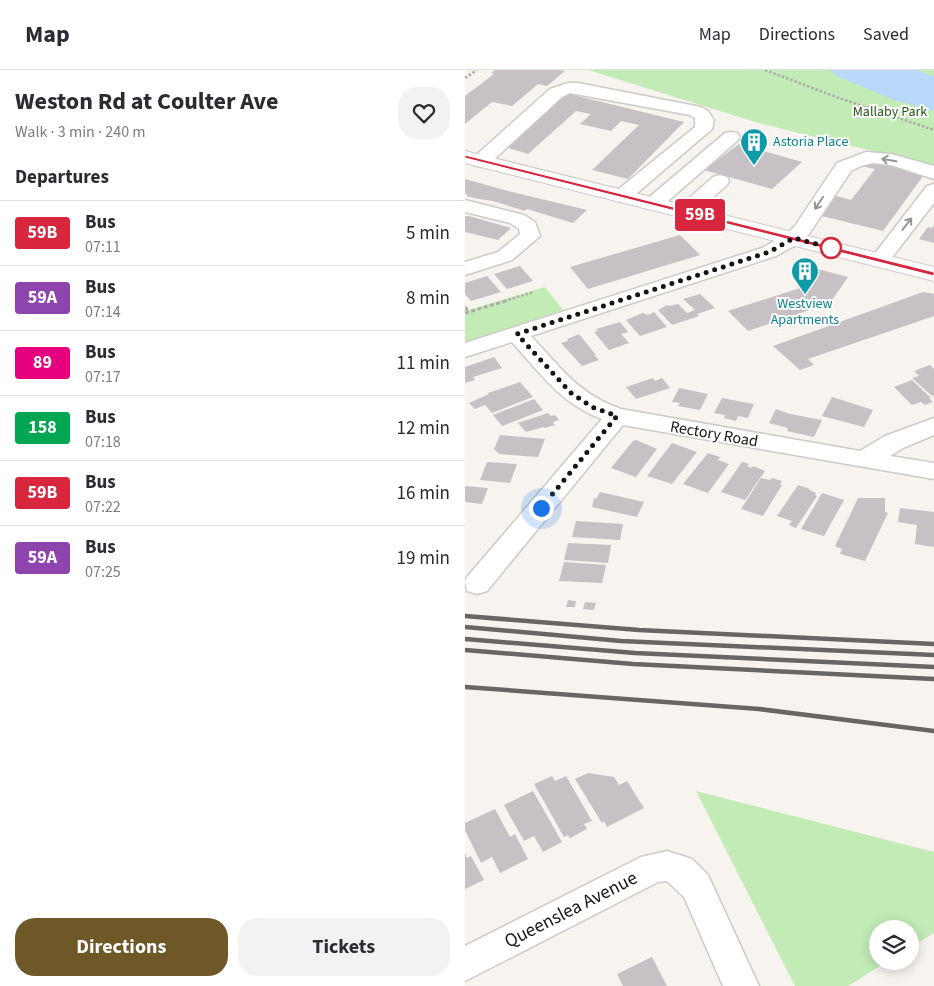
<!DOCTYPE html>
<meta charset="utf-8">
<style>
body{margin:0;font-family:"Source Sans 3",sans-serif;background:#f2f2f3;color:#2b2b33;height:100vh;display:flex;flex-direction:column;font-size:19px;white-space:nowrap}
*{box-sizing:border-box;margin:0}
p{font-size:16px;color:#7c7c81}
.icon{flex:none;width:28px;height:28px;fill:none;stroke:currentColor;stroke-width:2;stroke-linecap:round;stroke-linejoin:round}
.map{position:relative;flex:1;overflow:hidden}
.panel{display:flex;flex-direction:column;background:#fff;width:465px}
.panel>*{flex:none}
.badge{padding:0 10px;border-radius:4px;font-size:18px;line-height:32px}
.controls{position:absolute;left:404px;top:850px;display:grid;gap:10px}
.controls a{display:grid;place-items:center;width:50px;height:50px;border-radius:50%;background:#fff;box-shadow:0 2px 12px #0003;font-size:25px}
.you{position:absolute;width:25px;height:25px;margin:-12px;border:4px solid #fff;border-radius:50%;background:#1a73e8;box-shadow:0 0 0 8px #1a73e833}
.map>.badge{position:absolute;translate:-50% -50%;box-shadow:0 0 0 2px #fff}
h2{padding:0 15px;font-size:19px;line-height:45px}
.round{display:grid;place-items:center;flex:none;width:52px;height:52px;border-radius:20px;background:#f2f2f3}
.overview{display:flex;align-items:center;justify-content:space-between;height:85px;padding:0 15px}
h1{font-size:24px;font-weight:700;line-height:38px}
.cta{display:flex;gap:10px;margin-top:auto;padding:10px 15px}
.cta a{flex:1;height:58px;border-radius:20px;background:#6f5828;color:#fff;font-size:20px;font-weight:700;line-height:58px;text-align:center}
.cta a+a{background:#f2f2f3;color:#2b2b33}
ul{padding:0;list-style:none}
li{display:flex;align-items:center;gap:15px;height:65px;padding:0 15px;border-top:1px solid #e1e1e2}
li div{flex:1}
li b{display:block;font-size:19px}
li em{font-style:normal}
li .badge{min-width:55px;font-weight:700;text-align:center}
header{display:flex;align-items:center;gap:30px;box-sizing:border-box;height:70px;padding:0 25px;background:#fff;border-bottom:1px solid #e1e1e2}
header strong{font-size:24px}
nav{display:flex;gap:28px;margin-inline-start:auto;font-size:18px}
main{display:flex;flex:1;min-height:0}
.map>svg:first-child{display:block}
.green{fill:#c2ebb6}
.water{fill:#b8d8fc}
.building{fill:#c7c1c5}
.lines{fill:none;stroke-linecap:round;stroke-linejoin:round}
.minor-casing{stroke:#cecac5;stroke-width:3}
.major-casing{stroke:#cecac5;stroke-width:2}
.path-far1{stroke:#aeaba7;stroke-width:2.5;stroke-dasharray:2.5 2;stroke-linecap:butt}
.path{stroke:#aeaba7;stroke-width:3;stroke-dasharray:4 2.5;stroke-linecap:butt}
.minor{fill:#fff;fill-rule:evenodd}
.major{fill:#fff;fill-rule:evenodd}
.rail{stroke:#686663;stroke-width:4.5}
.oneway{stroke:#969695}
.line{fill:#d7263d;stroke:#fff}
.walk{stroke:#161513;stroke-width:5;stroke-dasharray:0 9}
.stop-dot{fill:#fff;stroke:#d7263d;stroke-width:2.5}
.labels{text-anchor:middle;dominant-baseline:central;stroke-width:4;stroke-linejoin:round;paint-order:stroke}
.far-park-label{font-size:14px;fill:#285617;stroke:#fff}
.far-culture-label{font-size:14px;fill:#0d838f;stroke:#fff;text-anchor:start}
.street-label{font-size:16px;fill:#161513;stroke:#fff}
.near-street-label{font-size:19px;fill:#161513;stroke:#fff}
</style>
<header>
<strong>Map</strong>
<nav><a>Map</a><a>Directions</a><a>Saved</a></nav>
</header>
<main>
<section class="panel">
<div class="overview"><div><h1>Weston Rd at Coulter Ave</h1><p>Walk · 3 min · 240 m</p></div><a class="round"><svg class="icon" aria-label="heart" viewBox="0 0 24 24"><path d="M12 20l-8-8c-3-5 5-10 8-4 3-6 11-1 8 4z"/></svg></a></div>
<h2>Departures</h2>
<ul>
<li><span class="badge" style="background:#d7263d;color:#fff">59B</span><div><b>Bus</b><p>07:11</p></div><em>5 min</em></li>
<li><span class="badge" style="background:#8e44ad;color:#fff">59A</span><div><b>Bus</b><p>07:14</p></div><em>8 min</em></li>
<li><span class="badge" style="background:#e6007e;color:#fff">89</span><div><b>Bus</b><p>07:17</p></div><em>11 min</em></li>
<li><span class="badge" style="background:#00a651;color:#fff">158</span><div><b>Bus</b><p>07:18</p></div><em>12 min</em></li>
<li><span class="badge" style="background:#d7263d;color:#fff">59B</span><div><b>Bus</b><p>07:22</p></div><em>16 min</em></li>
<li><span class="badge" style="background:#8e44ad;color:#fff">59A</span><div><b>Bus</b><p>07:25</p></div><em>19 min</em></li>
</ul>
<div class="cta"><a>Directions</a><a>Tickets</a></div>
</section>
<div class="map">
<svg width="469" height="916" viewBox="0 0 469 916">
<rect width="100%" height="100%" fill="#f7f3ee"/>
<g class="green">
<path d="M123 0H469V96L297 54Z"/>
<path d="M80 217 98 240 0 273V241Z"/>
<path d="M231 721 469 782V863L445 878V859H412V891H423L383 916H330Z"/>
</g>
<path class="water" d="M365 0H452L469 7V41L429 30 372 6Z"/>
<g class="building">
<path d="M30 0H94L100 1 82 16 73 14 47 36 27 32 0 54V26L29 4 26 3Z"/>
<path d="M100 23 219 52 163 109 127 100 174 55 156 51 146 61 115 54 126 44 111 41 63 84 36 76Z"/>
<path d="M274 74 337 92 307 119 239 100Z"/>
<path d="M402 89 461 102 418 161 357 146 371 126 386 130 410 99 396 96Z"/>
<path d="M0 109 43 121 122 140 108 153 62 139 60 141 28 131 14 129 1 126 3 124H0Z"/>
<path d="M0 146H4L46 158 33 170 0 162Z"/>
<path d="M469 155V173L454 169 463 157 467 158Z"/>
<path d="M215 165 235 185 123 219 105 197Z"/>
<path d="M55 196 68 211 42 219 29 204Z"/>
<path d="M349 198 383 207 365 233 283 261 263 241 335 218Z"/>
<path d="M22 206 36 222 6 231 0 224V213Z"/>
<path d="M458 222 469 224V246L343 289 349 295 335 300 308 276Z"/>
<path d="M235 224 250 238 232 244 234 246 207 255 193 240 202 235 204 236 213 234 222 243 230 240 218 229Z"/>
<path d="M189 242 202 257 175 266 161 250 178 243 183 245Z"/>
<path d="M155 252 163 262 156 264 164 273 144 280 129 262 133 261 131 259Z"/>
<path d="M114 264 131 285H129L134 290 117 296 96 273 103 271 102 269Z"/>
<path d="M29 287 37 298 8 307 10 310 0 313V297Z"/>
<path d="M465 295 469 299V325L467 326 447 308 454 306 449 301Z"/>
<path d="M188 308 190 311 197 308 205 318 171 329 161 317Z"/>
<path d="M447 310 466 328H464L468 332 460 335 456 332 447 335 429 317Z"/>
<path d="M55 312 68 327 27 343 20 335 10 339 4 333 24 324 23 323Z"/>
<path d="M214 318 243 324 235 340 213 336 215 333 207 332Z"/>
<path d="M367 327 408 340 399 357 357 346Z"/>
<path d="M257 328 289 334 283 348 273 346 271 351 259 348 260 345 249 343Z"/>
<path d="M69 329 78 340 37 356 28 345Z"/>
<path d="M311 339 325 344 357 350 349 367 322 361 323 358 304 353Z"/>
<path d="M83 343 86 346 90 345 94 350 88 352 90 355 80 358 79 357 61 362 53 353Z"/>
<path d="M35 365 80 369 73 387 34 384 29 379Z"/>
<path d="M171 370 192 379 171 407 146 398 168 371Z"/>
<path d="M207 373 232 382 207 414 182 406Z"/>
<path d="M243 383 255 387 253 390 264 394 243 423 218 414Z"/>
<path d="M22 392 52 394 45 413 15 410Z"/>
<path d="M277 392 284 394 282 396 287 398 288 396 300 401 280 430 256 422Z"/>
<path d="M296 408 305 410 307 408 317 411 315 414 317 415 298 446 276 439Z"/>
<path d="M333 415 345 419 344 420 351 423 350 425 352 426 331 458 324 455 327 451 312 446Z"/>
<path d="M0 416 23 418 17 434 0 432Z"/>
<path d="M135 422 179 432 172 447 127 437 129 428 131 429Z"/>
<path d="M357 423 379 430 359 466 336 459Z"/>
<path d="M393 428H420V442L423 443 400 491 375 484 377 479 370 476Z"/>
<path d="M435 438 469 442V477L450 474 452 455 433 452Z"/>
<path d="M111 451 158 454 155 470 107 467Z"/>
<path d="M103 473 146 475 143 493 99 490Z"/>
<path d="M99 492 141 495 137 513 94 511Z"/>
<path d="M103 530 111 531 110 537H101Z"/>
<path d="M120 532 131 533 129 540 118 539Z"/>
<path d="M123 703 149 707 154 715 162 711 179 738 142 757 139 751 137 753 110 709Z"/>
<path d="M87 706 90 711 101 706 127 751 119 754 122 759 105 768 103 765 99 767 69 714Z"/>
<path d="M68 721 97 772 78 782 69 766 59 771 39 735Z"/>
<path d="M30 739 45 767 50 764 63 789 35 803 27 787 16 793 0 760V753Z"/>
<path d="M0 783 2 788 6 786 19 810 0 819Z"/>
<path d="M187 887 202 916H158L152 904Z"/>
</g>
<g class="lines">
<g class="minor-casing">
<g id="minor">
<path d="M103 13H113L236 37 243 41 249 50 247 59 164 130 157 132 150 130 147 126 150 122 230 57V48L225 45 105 23 97 27 23 95 16 97 9 95 7 91 9 87 85 19Z"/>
<path d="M266 62 272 63 275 67 272 71 196 137 189 139 182 137 179 133 182 129 260 63Z"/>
<path d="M401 82 426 84 469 96V109L426 95 408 93 396 96 386 101 344 164 336 172 311 186 66 266C96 298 113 324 156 339L395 381 420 366 469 348V365L438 378 425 386 469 393V409L158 355 22 521 12 524 2 521 0 511 2 507 137 349C96 334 75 303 47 272L0 287V273L297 178 322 164 330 156 372 93Z"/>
<path d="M255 105 262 107 264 111 262 115 228 145 221 147 214 145 211 141 214 137 248 107Z"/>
<path d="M469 114V133L422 194 415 196 408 194 405 190 408 186 462 116Z"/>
<path d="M0 130 59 145 70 152 75 166 47 190 0 205V192L33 182 55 164 54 159 45 153 0 142Z"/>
<path d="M202 781 227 789 243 805 294 916H258L219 827 202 811 193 812 0 911V876L176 787Z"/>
</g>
</g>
<g class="major-casing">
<path id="major" d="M0 81 469 197V211L0 93Z"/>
</g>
<g class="path-far1">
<path d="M300 0 374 28 469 60"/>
<path d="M0 8 12 0"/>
<path d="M39 231 69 222"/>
</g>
<g class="path">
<path d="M0 237 4 242"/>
<path d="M0 243 44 230"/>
</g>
<use href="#minor" class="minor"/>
<use href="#major" class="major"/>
<g class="rail">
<path d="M0 546 174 560 469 574"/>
<path d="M0 557 156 571 469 585"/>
<path d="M0 569 170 583 469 597"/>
<path d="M0 580 168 594 469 609"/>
<path d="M0 617 294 639 469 661"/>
</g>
</g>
<defs><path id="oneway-shaft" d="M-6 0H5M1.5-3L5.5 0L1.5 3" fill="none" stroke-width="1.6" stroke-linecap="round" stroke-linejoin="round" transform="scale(1.25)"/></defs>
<g class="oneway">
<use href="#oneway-shaft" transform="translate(424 90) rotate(-170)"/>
<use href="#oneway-shaft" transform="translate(354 133) rotate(124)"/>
<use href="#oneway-shaft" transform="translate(442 154) rotate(-52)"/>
</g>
<path class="line" d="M0 85 469 202V206L0 88Z"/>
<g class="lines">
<path class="walk" d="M76 438 152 346 127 337 106 323 52 264 304 182 329 168 366 178"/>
</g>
<defs>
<g id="building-pin" transform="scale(1.4375)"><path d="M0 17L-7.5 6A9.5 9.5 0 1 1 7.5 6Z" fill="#0f9aa8" stroke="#fff"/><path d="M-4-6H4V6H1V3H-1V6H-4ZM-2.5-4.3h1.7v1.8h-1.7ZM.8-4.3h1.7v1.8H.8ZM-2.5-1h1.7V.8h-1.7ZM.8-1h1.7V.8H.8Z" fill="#fff"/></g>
</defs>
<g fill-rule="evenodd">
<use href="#building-pin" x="289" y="72"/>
<use href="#building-pin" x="340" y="201"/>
</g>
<circle class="stop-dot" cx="366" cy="178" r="10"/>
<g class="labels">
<g class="far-park-label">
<text x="425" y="42">Mallaby Park</text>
</g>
<g class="far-culture-label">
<text x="308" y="72">Astoria Place</text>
<text x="340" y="234" text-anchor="middle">Westview<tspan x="340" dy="16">Apartments</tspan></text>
</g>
<g class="street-label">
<text transform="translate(249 364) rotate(10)">Rectory Road</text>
</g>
<g class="near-street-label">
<text transform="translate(106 840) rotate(-27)">Queenslea Avenue</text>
</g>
</g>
</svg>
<div class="controls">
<a><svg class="icon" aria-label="layers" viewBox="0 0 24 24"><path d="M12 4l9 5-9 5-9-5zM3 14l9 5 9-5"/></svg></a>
</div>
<div class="you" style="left:76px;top:438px"></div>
<b class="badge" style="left:235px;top:145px;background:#d7263d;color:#fff">59B</b>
</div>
</main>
